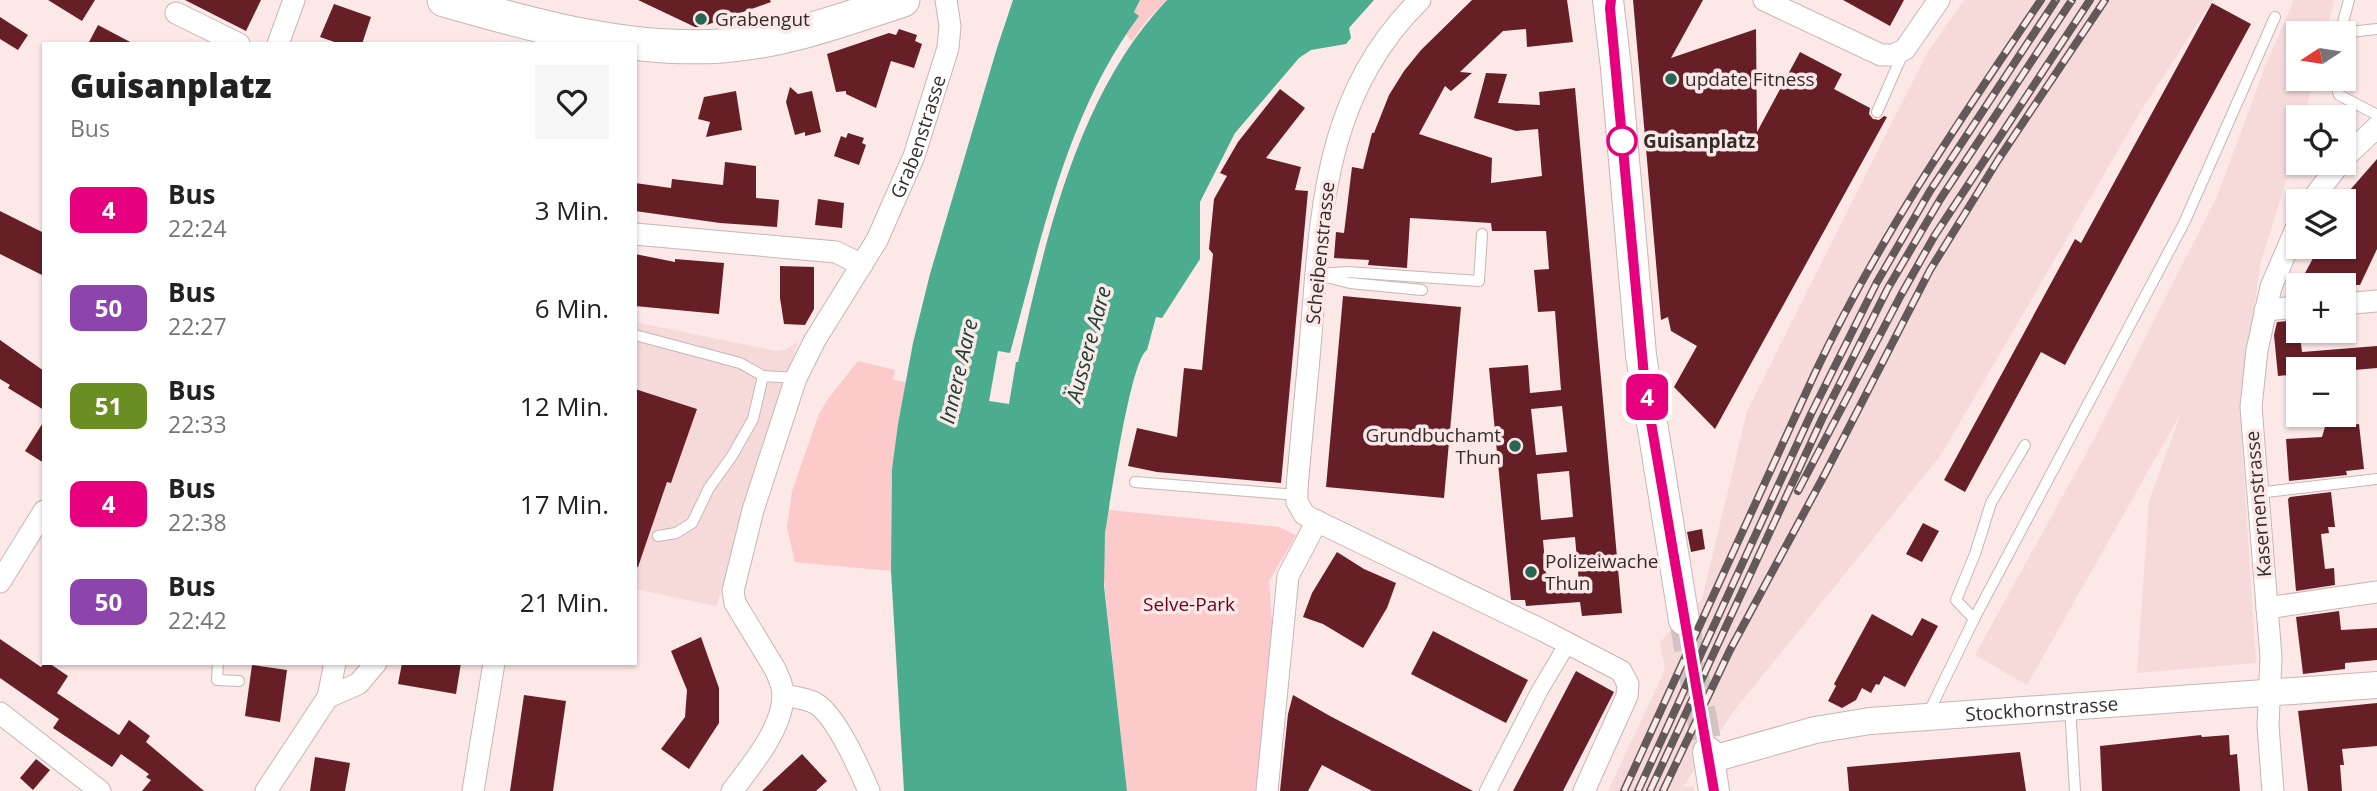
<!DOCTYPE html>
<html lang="de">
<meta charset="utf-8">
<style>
body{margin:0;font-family:"Open Sans",sans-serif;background:#f6f6f6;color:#222;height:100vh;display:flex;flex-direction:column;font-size:26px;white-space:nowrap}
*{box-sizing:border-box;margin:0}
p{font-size:23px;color:#767676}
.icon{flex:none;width:38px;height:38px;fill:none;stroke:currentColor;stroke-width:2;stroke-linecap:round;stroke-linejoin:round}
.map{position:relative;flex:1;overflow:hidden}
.sheet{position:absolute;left:42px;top:42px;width:595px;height:623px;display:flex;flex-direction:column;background:#fff;border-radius:0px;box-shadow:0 2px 5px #0004}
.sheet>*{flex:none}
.badge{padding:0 14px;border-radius:10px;font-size:24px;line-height:46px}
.needle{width:46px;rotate:258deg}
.tools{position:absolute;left:2286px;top:21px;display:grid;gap:14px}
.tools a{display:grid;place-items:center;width:70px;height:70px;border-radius:0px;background:#fff;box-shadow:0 2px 5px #0004;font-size:35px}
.map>.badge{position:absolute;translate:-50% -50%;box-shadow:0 0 0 4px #fff}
.round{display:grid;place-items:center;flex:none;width:74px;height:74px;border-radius:0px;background:#f6f6f6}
.overview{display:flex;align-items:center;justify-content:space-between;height:119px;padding:0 28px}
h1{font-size:33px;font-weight:800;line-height:52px}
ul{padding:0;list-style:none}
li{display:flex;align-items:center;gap:21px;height:98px;padding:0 28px}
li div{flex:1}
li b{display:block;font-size:26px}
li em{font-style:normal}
li .badge{min-width:77px;font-weight:700;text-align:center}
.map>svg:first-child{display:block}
.built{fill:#f6dada}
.green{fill:#fccacb}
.water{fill:#4bac8f}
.building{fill:#661f27;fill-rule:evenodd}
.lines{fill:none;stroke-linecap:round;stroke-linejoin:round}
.secondary-tunnel{stroke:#d3c2c2;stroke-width:30;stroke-dasharray:30 15;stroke-linecap:butt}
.service-casing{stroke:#c8b5b5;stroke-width:12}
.pedestrian-casing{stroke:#c8b5b5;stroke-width:18}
.minor-casing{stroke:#c8b5b5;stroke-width:23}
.tertiary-casing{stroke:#c8b5b5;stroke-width:28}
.secondary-casing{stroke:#c8b5b5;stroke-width:32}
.primary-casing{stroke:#c8b5b5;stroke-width:35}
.service{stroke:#fff;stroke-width:10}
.pedestrian{stroke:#fff;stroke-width:16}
.minor{stroke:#fff;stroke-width:21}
.tertiary{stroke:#fff;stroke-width:26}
.secondary{stroke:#fff;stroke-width:30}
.primary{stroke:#fff;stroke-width:33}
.rail-casing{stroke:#645959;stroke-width:8}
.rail{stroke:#fbe8e7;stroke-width:5;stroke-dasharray:16;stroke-linecap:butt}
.line-casing{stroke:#fff;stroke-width:16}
.line{stroke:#e6007e;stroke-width:10}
.poi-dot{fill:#266653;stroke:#fbe8e7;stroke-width:2.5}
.stop-dot{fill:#fff;stroke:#e6007e;stroke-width:3.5}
.labels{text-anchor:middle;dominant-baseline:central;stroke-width:7;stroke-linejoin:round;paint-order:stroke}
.poi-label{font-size:19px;fill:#342c2c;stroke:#fbe8e7;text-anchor:start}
.street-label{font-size:19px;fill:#342c2c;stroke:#fbe8e7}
.stop-label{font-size:19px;font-weight:bold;fill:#342c2c;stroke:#fbe8e7;text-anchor:start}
.park-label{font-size:19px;fill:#6a021c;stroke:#fbe8e7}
.water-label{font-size:21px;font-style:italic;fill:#164135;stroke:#fbe8e7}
</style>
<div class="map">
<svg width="2377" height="791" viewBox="0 0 2377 791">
<rect width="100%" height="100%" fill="#fbe8e7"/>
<g class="built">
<path d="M1964 0H2213L2142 109 1941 455 1733 712 1683 787 1694 786V791H1608L1665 670 1660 642 1702 599 1747 411 1927 53Z"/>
<path d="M2294 0H2334L2326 33H2298V79H2314L2304 117H2298V143L2260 265 2248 354 2242 444 2256 663 2137 673 2149 501 2181 413 2027 685 1975 655 2093 441 2218 194 2265 67Z"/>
<path d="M635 322 776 351 785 350 798 342 737 527 724 582 716 606 635 589Z"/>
</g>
<g class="green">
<path d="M1140 0H1167L1146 21 1132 41 1126 34 1139 16 1134 12Z"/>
<path d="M858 361 895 370 893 380 906 382 898 424 892 469 891 571 795 562 787 527 792 491 819 414 828 399Z"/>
<path d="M1109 510 1279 527 1296 535 1269 581 1275 660 1260 791H1127L1103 571 1105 533Z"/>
</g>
<path class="water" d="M1013 0H1140L1134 12 1139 16C1066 114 1042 238 1010 353L998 351 989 401 1009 404 1016 362H1018C1046 238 1077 95 1167 0H1374L1349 28 1351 38 1346 44 1311 50 1299 58 1235 133 1200 202V259L1162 318 1156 317 1147 350C1130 361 1110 505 1105 533L1104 586 1127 791H904L891 571 892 469 898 424 913 343 930 274 997 48Z"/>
<g class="building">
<path d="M48 0H95L82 21Z"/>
<path d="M185 0H261L246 31Z"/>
<path d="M638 0H770L771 2 701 27H695Z"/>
<path d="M1472 0H1567L1573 42 1527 47 1526 29 1503 31 1460 72 1472 73 1451 91 1445 86 1419 134 1492 158 1491 183 1542 176 1538 129 1516 131 1474 118 1486 73 1507 74 1498 103 1540 105 1539 92 1575 88 1622 613 1582 616 1580 602 1526 606 1525 600H1511L1489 368 1528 365 1530 393 1561 390 1555 311 1538 312 1534 270 1549 269 1546 231H1492L1491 223 1410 218 1407 268 1368 265 1369 260 1334 258 1336 232 1344 233 1352 167 1363 169 1372 133H1374L1389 95 1404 71 1421 50ZM1562 406 1567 452 1536 455 1531 409ZM1569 471 1573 517 1541 520 1537 474ZM1575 537 1579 583 1547 585 1543 540Z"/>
<path d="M1633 0H1703L1671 58 1756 29 1757 132 1800 52 1842 74 1834 89 1870 108 1869 114 1873 119 1879 120 1884 116 1887 117 1715 429 1674 387 1697 346 1671 331 1668 317 1661 320Z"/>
<path d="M1843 0H1904L1890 26Z"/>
<path d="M2212 3 2251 24 2065 365 2041 352 1965 492 1944 480 2075 239 2081 243Z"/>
<path d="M334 4 371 17 362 44H340L320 37Z"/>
<path d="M0 17 28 35 18 50 0 39Z"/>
<path d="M98 25 134 44H88Z"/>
<path d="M899 29 917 35 915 41 922 44 914 68 891 61 876 108 846 94V91L836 92 827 54 889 33 896 35Z"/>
<path d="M790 87 798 94 812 91 821 132 805 136V132L795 135 786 102Z"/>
<path d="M1280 89 1305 108 1266 158 1301 167 1295 190 1308 191 1281 483 1157 472 1128 466 1137 428 1177 437 1184 368 1202 370 1213 254 1209 249 1214 199 1227 176 1220 173 1238 142Z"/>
<path d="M736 91 742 130 706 137 710 122 698 119 704 97Z"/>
<path d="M848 133 864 138 862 143 866 145 859 165 834 156 841 136 846 138Z"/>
<path d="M2377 159V249L2360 285H2303L2304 275 2319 247H2343V198Z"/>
<path d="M725 162 756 166V198L779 200 777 227 720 223 635 211V183L671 188 672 179 723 185Z"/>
<path d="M818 199 844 203 842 228 815 225Z"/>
<path d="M0 211 44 233V276L0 254Z"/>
<path d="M635 254 675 262V259L724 263 719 314 635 306Z"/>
<path d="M780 266 814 267V309L805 325 784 324 780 298Z"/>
<path d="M1343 296 1461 307 1444 498 1326 487Z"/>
<path d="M2298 320 2302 352 2377 346V368L2343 371 2298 369V374L2278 376 2274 335 2277 322Z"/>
<path d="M0 340 44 371V410L8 388 10 385 0 379Z"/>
<path d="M635 389 697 409 671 483 667 482 638 567H635Z"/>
<path d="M2341 419 2342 426 2359 424 2364 469 2346 471 2347 475 2289 481 2286 439 2322 437 2327 420Z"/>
<path d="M44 421V463L25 451Z"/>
<path d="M2331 492 2335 527H2328L2329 533 2321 534 2325 569 2334 568 2335 585 2296 591 2288 499 2290 497Z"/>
<path d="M1923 523 1939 531 1922 562 1906 554Z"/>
<path d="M1702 529 1705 549 1691 552 1687 532Z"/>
<path d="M1337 552 1364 569 1396 583 1387 608 1363 648 1323 624 1303 617 1312 593Z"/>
<path d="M2339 611 2341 630 2377 628V660L2345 663V669L2303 674 2296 617Z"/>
<path d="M1872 614 1912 636 1922 618 1938 626 1905 687 1884 676 1879 685 1876 684 1871 693 1862 688 1856 700 1842 708 1828 701 1836 686 1834 684Z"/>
<path d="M1433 631 1528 680 1506 723 1411 674Z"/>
<path d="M701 637 719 688V723L689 769 661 749 685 717 687 690 671 651Z"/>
<path d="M0 639 41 667 44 663H49L68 676 57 693 119 735 129 720 150 736 146 742 204 791H142L151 780 146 777 149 774 121 754 112 767 53 728 59 719 0 678Z"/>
<path d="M402 663H461L456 694 398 684Z"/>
<path d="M252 665 287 670 280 722 245 716Z"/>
<path d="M1576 671 1614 692 1563 791H1513Z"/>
<path d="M524 695 566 701 553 791H510Z"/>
<path d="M1293 695 1330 716 1473 791H1372L1322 765 1308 791H1280L1288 714Z"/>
<path d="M2377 703V746L2342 749 2344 765H2340L2342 791H2308L2298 711Z"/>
<path d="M2201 735 2202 737 2229 735 2230 755 2237 754 2240 791H2102L2100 746Z"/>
<path d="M2020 752 2026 791H1849L1847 767Z"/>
<path d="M802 754 827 781 816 791H762Z"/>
<path d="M315 757 350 763 345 791H310Z"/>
<path d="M36 759 50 770 33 790 20 778Z"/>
</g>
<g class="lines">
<path class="secondary-tunnel" d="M1684 620 1708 752"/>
<g class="service-casing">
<g id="service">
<path d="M2340 33 2377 29"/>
<path d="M2340 33 2349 0"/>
<path d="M2334 79 2339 95 2377 115"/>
<path d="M1877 112 1904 51"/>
<path d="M1317 274 1347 272 1479 281 1482 234"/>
<path d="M1326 277 1350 283 1422 290"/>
<path d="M635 335 740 363 763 376"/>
<path d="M1135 482 1297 495"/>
<path d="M2257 493 2377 479"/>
<path d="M658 536 676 533 692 523 709 488 732 456 753 419 763 376 796 378"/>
<path d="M1974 619 1956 600 1975 554 1991 503 2025 445"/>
<path d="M218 663 217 680 239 681"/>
<path d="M2070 706 2075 791"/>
<path d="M1927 716 1974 619 2184 223 2275 17"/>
</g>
</g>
<g class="pedestrian-casing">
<path id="pedestrian" d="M1488 791 1540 690 1568 643"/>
</g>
<g class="minor-casing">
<g id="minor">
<path d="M1420 0C1318 99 1321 227 1309 358 1306 390 1303 422 1300 454 1299 470 1296 486 1297 502L1304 514 1310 518 1544 631 1621 671 1628 684 1627 696 1584 791"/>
<path d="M1764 0 1881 55H1894L1905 49 1939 0"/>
<path d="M176 13 239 44"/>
<path d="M278 44 294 0"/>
<path d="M2343 159 2377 127"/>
<path d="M2311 201 2340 163"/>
<path d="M635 234 836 252 862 265"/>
<path d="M2343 304 2377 301"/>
<path d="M2265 310 2298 307"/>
<path d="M0 582 44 511"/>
<path d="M2267 608 2377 592"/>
<path d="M783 695C794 697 805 698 815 703 836 715 859 768 869 791"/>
<path d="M328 697 358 684 376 663"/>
<path d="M0 713 100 791"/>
<path d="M266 791 328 697 335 663"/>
<path d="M473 791 494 663"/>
<path id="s1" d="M732 791C751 766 783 728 783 695 783 686 779 678 775 669L735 603 733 591 753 510 796 378 815 340 877 240 914 156 948 48 950 26 946 0"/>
<path d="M1267 791 1288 576 1317 521"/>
<path d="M2273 791 2268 726 2271 657 2251 407 2257 350 2271 287 2298 224"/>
</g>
</g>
<g class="tertiary-casing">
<g id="tertiary">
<path id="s2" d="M1709 760 1815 730 1870 721 2377 685"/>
</g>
</g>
<g class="secondary-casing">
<g id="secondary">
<path d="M1608 0 1616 68 1641 355 1684 620"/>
<path d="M1708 752 1714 791"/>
</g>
</g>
<g class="primary-casing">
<path id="primary" d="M444 0C534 26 628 52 722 46 784 42 845 19 903 0"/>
</g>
<use href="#service" class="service"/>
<use href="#pedestrian" class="pedestrian"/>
<use href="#minor" class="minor"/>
<use href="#tertiary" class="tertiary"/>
<use href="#secondary" class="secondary"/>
<use href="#primary" class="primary"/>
<g class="rail-casing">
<g id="rail">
<path d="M1798 491 1901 295 1935 235 2090 0"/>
<path d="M1624 791 1815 373C1877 241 1959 121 2041 0"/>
<path d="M1638 791 1811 414 1877 282 1930 191 2056 0"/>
<path d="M1650 791 1822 419 1888 288 1941 198 2072 0"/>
<path d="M1663 791 1730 650 1826 472 1930 270 1998 160 2105 0"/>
</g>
</g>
<use href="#rail" class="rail"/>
</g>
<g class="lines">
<g class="line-casing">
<path id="line" d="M1611 0 1610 8 1645 387 1714 791"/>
</g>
<use href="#line" class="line"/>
</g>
<g class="poi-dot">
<circle cx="701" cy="19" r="7"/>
<circle cx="1671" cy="79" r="7"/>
<circle cx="1515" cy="446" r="7"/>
<circle cx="1531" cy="572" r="7"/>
</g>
<circle class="stop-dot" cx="1622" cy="141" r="14"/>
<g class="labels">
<g class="poi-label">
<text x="715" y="19">Grabengut</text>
<text x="1685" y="79">update Fitness</text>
<text x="1501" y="435" text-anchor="end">Grundbuchamt<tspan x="1501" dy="22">Thun</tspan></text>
<text x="1545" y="561">Polizeiwache<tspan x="1545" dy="22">Thun</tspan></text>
</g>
<g class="street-label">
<text stroke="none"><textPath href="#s1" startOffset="721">Grabenstrasse</textPath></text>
<text transform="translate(1320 253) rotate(-84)">Scheibenstrasse</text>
<text transform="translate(2258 504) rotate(-95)">Kasernenstrasse</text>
<text stroke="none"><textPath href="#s2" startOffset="338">Stockhornstrasse</textPath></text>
</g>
<g class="stop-label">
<text x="1643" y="141">Guisanplatz</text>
</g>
<g class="park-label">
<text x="1189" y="604">Selve-Park</text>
</g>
<g class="water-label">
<text transform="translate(1088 344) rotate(-75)">Äussere Aare</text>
<text transform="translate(958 371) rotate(-77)">Innere Aare</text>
</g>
</g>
</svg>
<div class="tools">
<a><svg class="needle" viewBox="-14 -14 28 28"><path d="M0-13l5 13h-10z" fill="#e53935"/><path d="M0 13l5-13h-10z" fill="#767676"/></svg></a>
<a><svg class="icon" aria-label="locate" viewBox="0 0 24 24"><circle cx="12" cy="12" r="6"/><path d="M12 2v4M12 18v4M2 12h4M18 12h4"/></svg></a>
<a><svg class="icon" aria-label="layers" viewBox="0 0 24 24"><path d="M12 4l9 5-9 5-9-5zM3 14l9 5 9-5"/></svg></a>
<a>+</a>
<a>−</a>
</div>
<b class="badge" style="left:1647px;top:397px;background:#e6007e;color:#fff">4</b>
<section class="sheet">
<div class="overview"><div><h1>Guisanplatz</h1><p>Bus</p></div><a class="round"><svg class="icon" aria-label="heart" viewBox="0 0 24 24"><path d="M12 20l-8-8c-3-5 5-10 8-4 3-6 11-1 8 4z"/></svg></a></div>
<ul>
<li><span class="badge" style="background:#e6007e;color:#fff">4</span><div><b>Bus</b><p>22:24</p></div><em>3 Min.</em></li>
<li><span class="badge" style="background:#8e44ad;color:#fff">50</span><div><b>Bus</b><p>22:27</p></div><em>6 Min.</em></li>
<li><span class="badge" style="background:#6b8e23;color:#fff">51</span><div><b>Bus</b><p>22:33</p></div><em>12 Min.</em></li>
<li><span class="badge" style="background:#e6007e;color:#fff">4</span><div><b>Bus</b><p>22:38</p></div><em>17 Min.</em></li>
<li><span class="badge" style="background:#8e44ad;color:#fff">50</span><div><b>Bus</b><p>22:42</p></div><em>21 Min.</em></li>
</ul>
</section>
</div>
